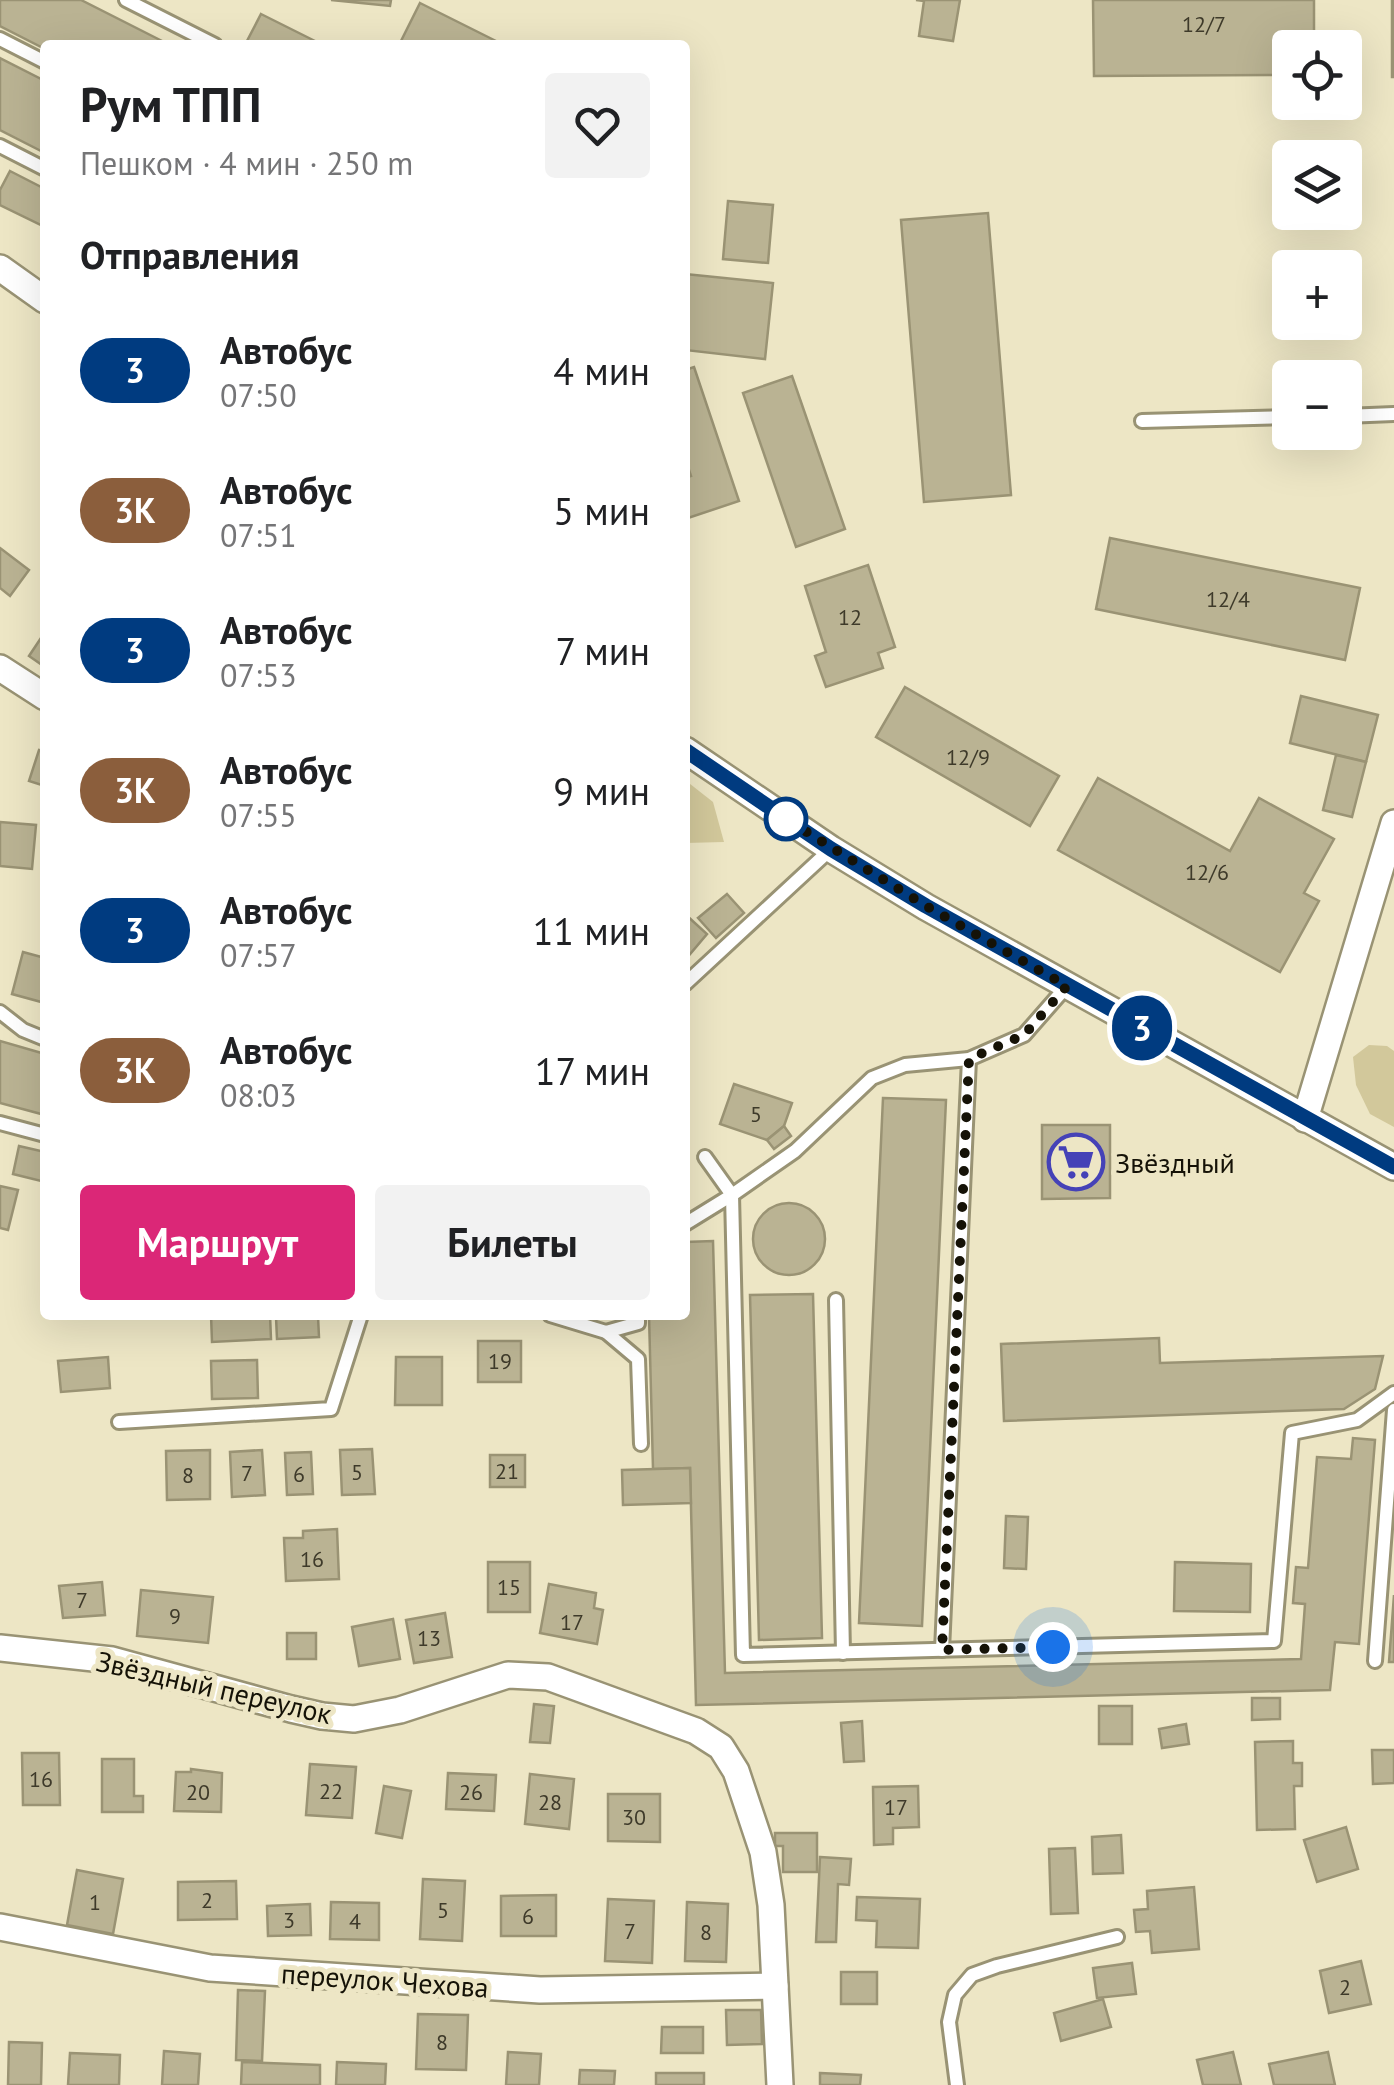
<!DOCTYPE html>
<html lang="ru">
<meta charset="utf-8">
<style>
body{margin:0;font-family:"PT Sans",sans-serif;background:#f2f2f2;color:#202124;height:100vh;display:flex;flex-direction:column;font-size:38px;white-space:nowrap}
*{box-sizing:border-box;margin:0}
p{font-size:32px;color:#757577}
.icon{flex:none;width:55px;height:55px;fill:none;stroke:currentColor;stroke-width:2;stroke-linecap:round;stroke-linejoin:round}
.map{position:relative;flex:1;overflow:hidden}
.sheet{position:absolute;left:40px;top:40px;width:650px;height:1280px;display:flex;flex-direction:column;background:#fff;border-radius:10px;box-shadow:0 10px 40px #0002}
.sheet>*{flex:none}
.badge{padding:0 20px;border-radius:32px;font-size:35px;line-height:65px}
.buttons{position:absolute;left:1272px;top:30px;display:grid;gap:20px}
.buttons a{display:grid;place-items:center;width:90px;height:90px;border-radius:10px;background:#fff;box-shadow:0 10px 40px #0002;font-size:50px}
.you{position:absolute;width:50px;height:50px;margin:-25px;border:8px solid #fff;border-radius:50%;background:#1a73e8;box-shadow:0 0 0 15px #1a73e833}
.map>.badge{position:absolute;translate:-50% -50%;box-shadow:0 0 0 5px #fff}
h2{padding:0 40px;font-size:38px;line-height:90px}
.round{display:grid;place-items:center;flex:none;width:105px;height:105px;border-radius:10px;background:#f2f2f2}
.summary{display:flex;align-items:center;justify-content:space-between;height:170px;padding:0 40px}
h1{font-size:48px;font-weight:600;line-height:75px}
.cta{display:flex;gap:20px;margin-top:auto;padding:20px 40px}
.cta a{flex:1;height:115px;border-radius:10px;background:#db2777;color:#fff;font-size:40px;font-weight:600;line-height:115px;text-align:center}
.cta a+a{background:#f2f2f2;color:#202124}
ul{padding:0;list-style:none}
li{display:flex;align-items:center;gap:30px;height:140px;padding:0 40px}
li div{flex:1}
li b{display:block;font-size:38px}
li em{font-style:normal}
li .badge{min-width:110px;font-weight:700;text-align:center}
.map>svg:first-child{display:block}
.green{fill:#d2c89b}
.building{fill:#bab393;stroke:#9a9374;stroke-width:2.5}
.lines{fill:none;stroke-linecap:round;stroke-linejoin:round}
.service-casing{stroke:#999374;stroke-width:18}
.minor-casing{stroke:#999374;stroke-width:30}
.service{stroke:#fff;stroke-width:12}
.minor{stroke:#fff;stroke-width:25}
.line-casing{stroke:#fff;stroke-width:22}
.line{stroke:#003b80;stroke-width:15}
.walk{stroke:#151207;stroke-width:10;stroke-dasharray:0 18}
.stop-dot{fill:#fff;stroke:#003b80;stroke-width:5}
.labels{text-anchor:middle;dominant-baseline:central;stroke-width:10;stroke-linejoin:round;paint-order:stroke}
.number-label{font-size:22px;fill:#3e3a2a}
.poi-label{font-size:28px;fill:#151207;stroke:#ede6c5;text-anchor:start}
.street-label{font-size:28px;fill:#151207;stroke:#ede6c5}
</style>
<div class="map">
<svg width="1394" height="2085" viewBox="0 0 1394 2085">
<rect width="100%" height="100%" fill="#ede6c5"/>
<g class="green">
<path d="M685 780 713 802 724 842 685 843Z"/>
<path d="M1369 1045 1387 1046 1394 1051V1127L1370 1114 1356 1085 1353 1057Z"/>
</g>
<g class="building">
<path d="M0 0H81L170 45H45V49L0 26Z"/>
<path d="M331 0H391L390 6Z"/>
<path d="M916 0H960L953 41 919 36 924 1Z"/>
<path d="M1093 0H1314V48H1290V75L1094 76Z"/>
<rect x="1392" y="0" width="2" height="77"/>
<path d="M420 3 504 45H399Z"/>
<path d="M261 14 323 45H255L247 41Z"/>
<path d="M0 58 45 81V153L0 130Z"/>
<path d="M10 171 45 189V217L41 225 0 205V190Z"/>
<path d="M728 201 773 205 768 263 723 259Z"/>
<path d="M988 213 1011 495 924 502 901 220Z"/>
<path d="M685 274 773 283 765 359 685 350Z"/>
<path d="M694 367 739 501 685 519V478L691 476 685 458V370Z"/>
<path d="M792 376 845 529 796 547 743 393Z"/>
<path d="M1110 538 1360 588 1345 660 1096 609Z"/>
<path d="M0 548 29 570 10 596 0 588Z"/>
<path d="M868 565 895 647 878 653 883 668 826 687 815 656 826 652 805 586Z"/>
<path d="M45 632V667L29 656Z"/>
<path d="M905 687 1059 776 1030 826 876 737Z"/>
<path d="M1301 696 1378 715 1366 762 1290 743Z"/>
<path d="M39 750 45 752V786L29 781Z"/>
<path d="M1336 755 1366 762 1352 817 1323 810Z"/>
<path d="M1098 778 1230 851 1259 798 1334 839 1304 893 1319 901 1280 972 1058 850Z"/>
<path d="M0 822 36 825 32 869 0 866Z"/>
<path d="M727 894 744 913 716 938 698 918Z"/>
<path d="M685 914 707 934 685 960Z"/>
<path d="M23 952 45 958V1003L12 994Z"/>
<path d="M0 1041 45 1054V1115L0 1103Z"/>
<path d="M734 1084 792 1103 784 1126 767 1140 720 1124Z"/>
<path d="M883 1098 946 1100 922 1626 859 1623Z"/>
<path d="M1042 1125H1110V1198L1042 1199Z"/>
<path d="M784 1126 791 1136 774 1149 767 1140Z"/>
<path d="M19 1146 45 1152V1182L13 1174Z"/>
<path d="M0 1186 18 1190 8 1230 0 1228Z"/>
<circle cx="789" cy="1239" r="36"/>
<path d="M713 1241 725 1673 1301 1659 1305 1604 1293 1603 1296 1567 1308 1568 1317 1457 1351 1459 1353 1438 1375 1440 1359 1644 1335 1642 1330 1690 696 1705 690 1468 653 1469 649 1315H685V1242Z"/>
<path d="M813 1294 822 1638 759 1640 750 1295Z"/>
<path d="M211 1315H270L271 1339 212 1342Z"/>
<path d="M318 1316 319 1337 277 1339 276 1317Z"/>
<path d="M1159 1338 1160 1363 1383 1356 1375 1389 1344 1409 1004 1421 1001 1344Z"/>
<rect x="478" y="1341" width="43" height="41"/>
<path d="M108 1357 110 1388 61 1392 58 1361Z"/>
<path d="M396 1357H442V1405H395Z"/>
<path d="M257 1360 258 1398 212 1399 211 1361Z"/>
<path d="M372 1449 375 1494 342 1495 340 1450Z"/>
<path d="M210 1450V1499L167 1500 166 1451Z"/>
<path d="M262 1450 265 1495 232 1497 230 1452Z"/>
<path d="M311 1452 313 1494 287 1495 285 1453Z"/>
<rect x="490" y="1455" width="35" height="32"/>
<path d="M690 1468 691 1503 623 1505 622 1470Z"/>
<path d="M1006 1516 1028 1517 1026 1569 1004 1568Z"/>
<path d="M337 1529 339 1579 286 1581 284 1538H303V1531Z"/>
<rect x="488" y="1562" width="42" height="50"/>
<path d="M1175 1562 1251 1564 1250 1612 1174 1611Z"/>
<path d="M102 1582 105 1615 63 1618 59 1586Z"/>
<path d="M549 1584 596 1593 594 1608 603 1610 597 1644 540 1633Z"/>
<path d="M141 1590 213 1597 208 1643 137 1636Z"/>
<path d="M1394 1595V1662H1389Z"/>
<path d="M445 1613 452 1657 414 1663 406 1620Z"/>
<path d="M393 1619 400 1659 359 1666 352 1627Z"/>
<rect x="287" y="1633" width="29" height="26"/>
<path d="M1252 1698H1280V1719L1252 1720Z"/>
<path d="M534 1704 554 1706 550 1743 530 1742Z"/>
<rect x="1099" y="1706" width="33" height="38"/>
<path d="M862 1721 864 1761 844 1762 841 1723Z"/>
<path d="M1186 1724 1189 1744 1162 1748 1159 1729Z"/>
<path d="M1293 1741V1763H1302V1786H1294L1295 1829 1257 1830 1255 1742Z"/>
<path d="M1372 1750H1394V1783L1373 1784Z"/>
<path d="M22 1753H59L60 1805H23Z"/>
<path d="M102 1759H134V1796H143V1812H102Z"/>
<path d="M310 1764 356 1767 352 1818 306 1815Z"/>
<path d="M191 1769 222 1773 221 1812 174 1811 176 1772H191Z"/>
<path d="M448 1773 496 1775 494 1811 446 1809Z"/>
<path d="M530 1774 574 1779 569 1829 525 1824Z"/>
<path d="M384 1786 411 1791 402 1838 376 1833Z"/>
<path d="M918 1786 919 1827 893 1828V1844L874 1845 873 1787Z"/>
<path d="M608 1794H660V1842L608 1841Z"/>
<path d="M1346 1827 1358 1869 1317 1882 1304 1840Z"/>
<path d="M775 1833H817V1872H783V1846H775Z"/>
<path d="M1121 1835 1123 1873 1093 1874 1092 1837Z"/>
<path d="M1075 1848 1078 1913 1051 1914 1049 1849Z"/>
<path d="M820 1857 851 1859 849 1885 838 1884 836 1942H816Z"/>
<path d="M77 1870 123 1879 113 1934 67 1925Z"/>
<path d="M423 1879 465 1881 462 1941 420 1939Z"/>
<path d="M236 1881 237 1919 178 1920V1882Z"/>
<path d="M1194 1887 1199 1949 1152 1953 1150 1931 1136 1932 1134 1910 1148 1909 1147 1891Z"/>
<path d="M556 1895V1936H501V1896Z"/>
<path d="M857 1897 920 1899 918 1948 876 1947 877 1921 856 1920Z"/>
<path d="M608 1899 654 1901 652 1963 605 1961Z"/>
<path d="M331 1902 379 1903V1940L330 1939Z"/>
<path d="M687 1902 728 1904 726 1962 685 1961Z"/>
<path d="M310 1904 311 1935 268 1936 267 1906Z"/>
<path d="M1361 1961 1371 2004 1329 2013 1320 1971Z"/>
<path d="M1132 1963 1136 1994 1097 1998 1093 1968Z"/>
<rect x="841" y="1972" width="36" height="32"/>
<path d="M238 1990 265 1991 262 2061 236 2060Z"/>
<path d="M1103 1999 1111 2027 1061 2041 1054 2013Z"/>
<path d="M726 2010H761L762 2044 727 2045Z"/>
<path d="M418 2014 468 2015 466 2070 416 2069Z"/>
<path d="M662 2027H703V2053H661Z"/>
<path d="M9 2042 42 2043 41 2085H8Z"/>
<path d="M164 2051 200 2054 198 2085H162Z"/>
<path d="M508 2052 541 2054 539 2085H506Z"/>
<path d="M1233 2052 1241 2085H1203L1197 2060Z"/>
<path d="M1328 2052 1335 2085H1274L1269 2064Z"/>
<path d="M70 2053 120 2055 119 2085H68Z"/>
<path d="M242 2062 320 2065V2085H241Z"/>
<path d="M337 2062 386 2064 385 2085H336Z"/>
<path d="M580 2070 615 2071 614 2085H579Z"/>
<rect x="656" y="2073" width="48" height="12"/>
<path d="M820 2073 861 2075 860 2085H820Z"/>
</g>
<g class="lines">
<g class="service-casing">
<g id="service">
<path d="M126 0 215 45"/>
<path d="M0 39 45 62"/>
<path d="M0 146 45 169"/>
<path d="M1345 416 1394 414"/>
<path d="M1142 421 1290 417"/>
<path d="M685 984 831 849"/>
<path d="M1067 986 1024 1035 969 1059 905 1065 872 1078 795 1151 732 1195 743 1655 1274 1641 1292 1433 1357 1420 1394 1393"/>
<path d="M0 1012 23 1030 45 1039"/>
<path d="M0 1123 45 1135"/>
<path d="M685 1224 732 1195 705 1157"/>
<path d="M836 1300 843 1653"/>
<path d="M550 1315 606 1332 638 1323V1315"/>
<path d="M606 1332 638 1359 641 1444"/>
<path d="M119 1422 331 1409 361 1315"/>
<path d="M942 1650 969 1059"/>
<path d="M1375 1661 1394 1410"/>
<path d="M957 2085 949 2022 955 1995 972 1975 997 1966 1117 1937"/>
</g>
</g>
<g class="minor-casing">
<g id="minor">
<path d="M0 268 45 300"/>
<path d="M0 668 45 697"/>
<path d="M685 750 831 849 926 907 1394 1167"/>
<path d="M1305 1119 1394 823"/>
<path d="M0 1648 112 1660 291 1709 322 1716 354 1719 400 1710 508 1675 548 1677 696 1731 721 1747 736 1771 763 1852 771 1905 780 2085"/>
<path d="M0 1927 210 1968 540 1990 775 1986"/>
</g>
</g>
<use href="#service" class="service"/>
<use href="#minor" class="minor"/>
</g>
<g class="lines">
<g class="line-casing">
<path id="line" d="M685 750 831 849 926 906 1394 1167"/>
</g>
<use href="#line" class="line"/>
<path class="walk" d="M786 819 781 816 926 906 1067 986 1024 1035 969 1059 942 1650 1053 1647"/>
</g>
<defs>
<g id="supermarket-ring" transform="scale(2.875)"><circle r="9.5" fill="#ede6c5" stroke="#4542b7" stroke-width="1.5"/><path d="M-6-5.5h2.5l.6 2H6L4.5 2H-2.5L-4.4-4H-6ZM-1.5 3.2a1.3 1.3 0 1 0 .1 0ZM3 3.2a1.3 1.3 0 1 0 .1 0Z" fill="#4542b7"/></g>
</defs>
<g fill-rule="evenodd">
<use href="#supermarket-ring" x="1076" y="1162"/>
</g>
<circle class="stop-dot" cx="786" cy="819" r="20"/>
<g class="labels">
<g class="number-label">
<text x="1204" y="24">12/7</text>
<text x="1228" y="599">12/4</text>
<text x="850" y="617">12</text>
<text x="968" y="757">12/9</text>
<text x="1207" y="872">12/6</text>
<text x="756" y="1114">5</text>
<text x="500" y="1361">19</text>
<text x="507" y="1471">21</text>
<text x="357" y="1472">5</text>
<text x="247" y="1473">7</text>
<text x="299" y="1474">6</text>
<text x="188" y="1475">8</text>
<text x="312" y="1559">16</text>
<text x="509" y="1587">15</text>
<text x="82" y="1600">7</text>
<text x="175" y="1616">9</text>
<text x="572" y="1622">17</text>
<text x="429" y="1638">13</text>
<text x="41" y="1779">16</text>
<text x="331" y="1791">22</text>
<text x="198" y="1792">20</text>
<text x="471" y="1792">26</text>
<text x="550" y="1802">28</text>
<text x="896" y="1807">17</text>
<text x="634" y="1817">30</text>
<text x="207" y="1900">2</text>
<text x="95" y="1902">1</text>
<text x="443" y="1910">5</text>
<text x="528" y="1916">6</text>
<text x="289" y="1920">3</text>
<text x="355" y="1921">4</text>
<text x="630" y="1931">7</text>
<text x="706" y="1932">8</text>
<text x="1345" y="1987">2</text>
<text x="442" y="2042">8</text>
</g>
<g class="poi-label">
<text x="1115" y="1162">Звёздный</text>
</g>
<g class="street-label">
<text transform="translate(214 1687) rotate(13)">Звёздный переулок</text>
<text transform="translate(385 1980) rotate(4)">переулок Чехова</text>
</g>
</g>
</svg>
<div class="buttons">
<a><svg class="icon" aria-label="locate" viewBox="0 0 24 24"><circle cx="12" cy="12" r="6"/><path d="M12 2v4M12 18v4M2 12h4M18 12h4"/></svg></a>
<a><svg class="icon" aria-label="layers" viewBox="0 0 24 24"><path d="M12 4l9 5-9 5-9-5zM3 14l9 5 9-5"/></svg></a>
<a>+</a>
<a>−</a>
</div>
<div class="you" style="left:1053px;top:1647px"></div>
<b class="badge" style="left:1142px;top:1028px;background:#003b80;color:#fff">3</b>
<section class="sheet">
<div class="summary"><div><h1>Рум ТПП</h1><p>Пешком · 4 мин · 250 m</p></div><a class="round"><svg class="icon" aria-label="heart" viewBox="0 0 24 24"><path d="M12 20l-8-8c-3-5 5-10 8-4 3-6 11-1 8 4z"/></svg></a></div>
<h2>Отправления</h2>
<ul>
<li><span class="badge" style="background:#003b80;color:#fff">3</span><div><b>Автобус</b><p>07:50</p></div><em>4 мин</em></li>
<li><span class="badge" style="background:#8b5e3c;color:#fff">3К</span><div><b>Автобус</b><p>07:51</p></div><em>5 мин</em></li>
<li><span class="badge" style="background:#003b80;color:#fff">3</span><div><b>Автобус</b><p>07:53</p></div><em>7 мин</em></li>
<li><span class="badge" style="background:#8b5e3c;color:#fff">3К</span><div><b>Автобус</b><p>07:55</p></div><em>9 мин</em></li>
<li><span class="badge" style="background:#003b80;color:#fff">3</span><div><b>Автобус</b><p>07:57</p></div><em>11 мин</em></li>
<li><span class="badge" style="background:#8b5e3c;color:#fff">3К</span><div><b>Автобус</b><p>08:03</p></div><em>17 мин</em></li>
</ul>
<div class="cta"><a>Маршрут</a><a>Билеты</a></div>
</section>
</div>
